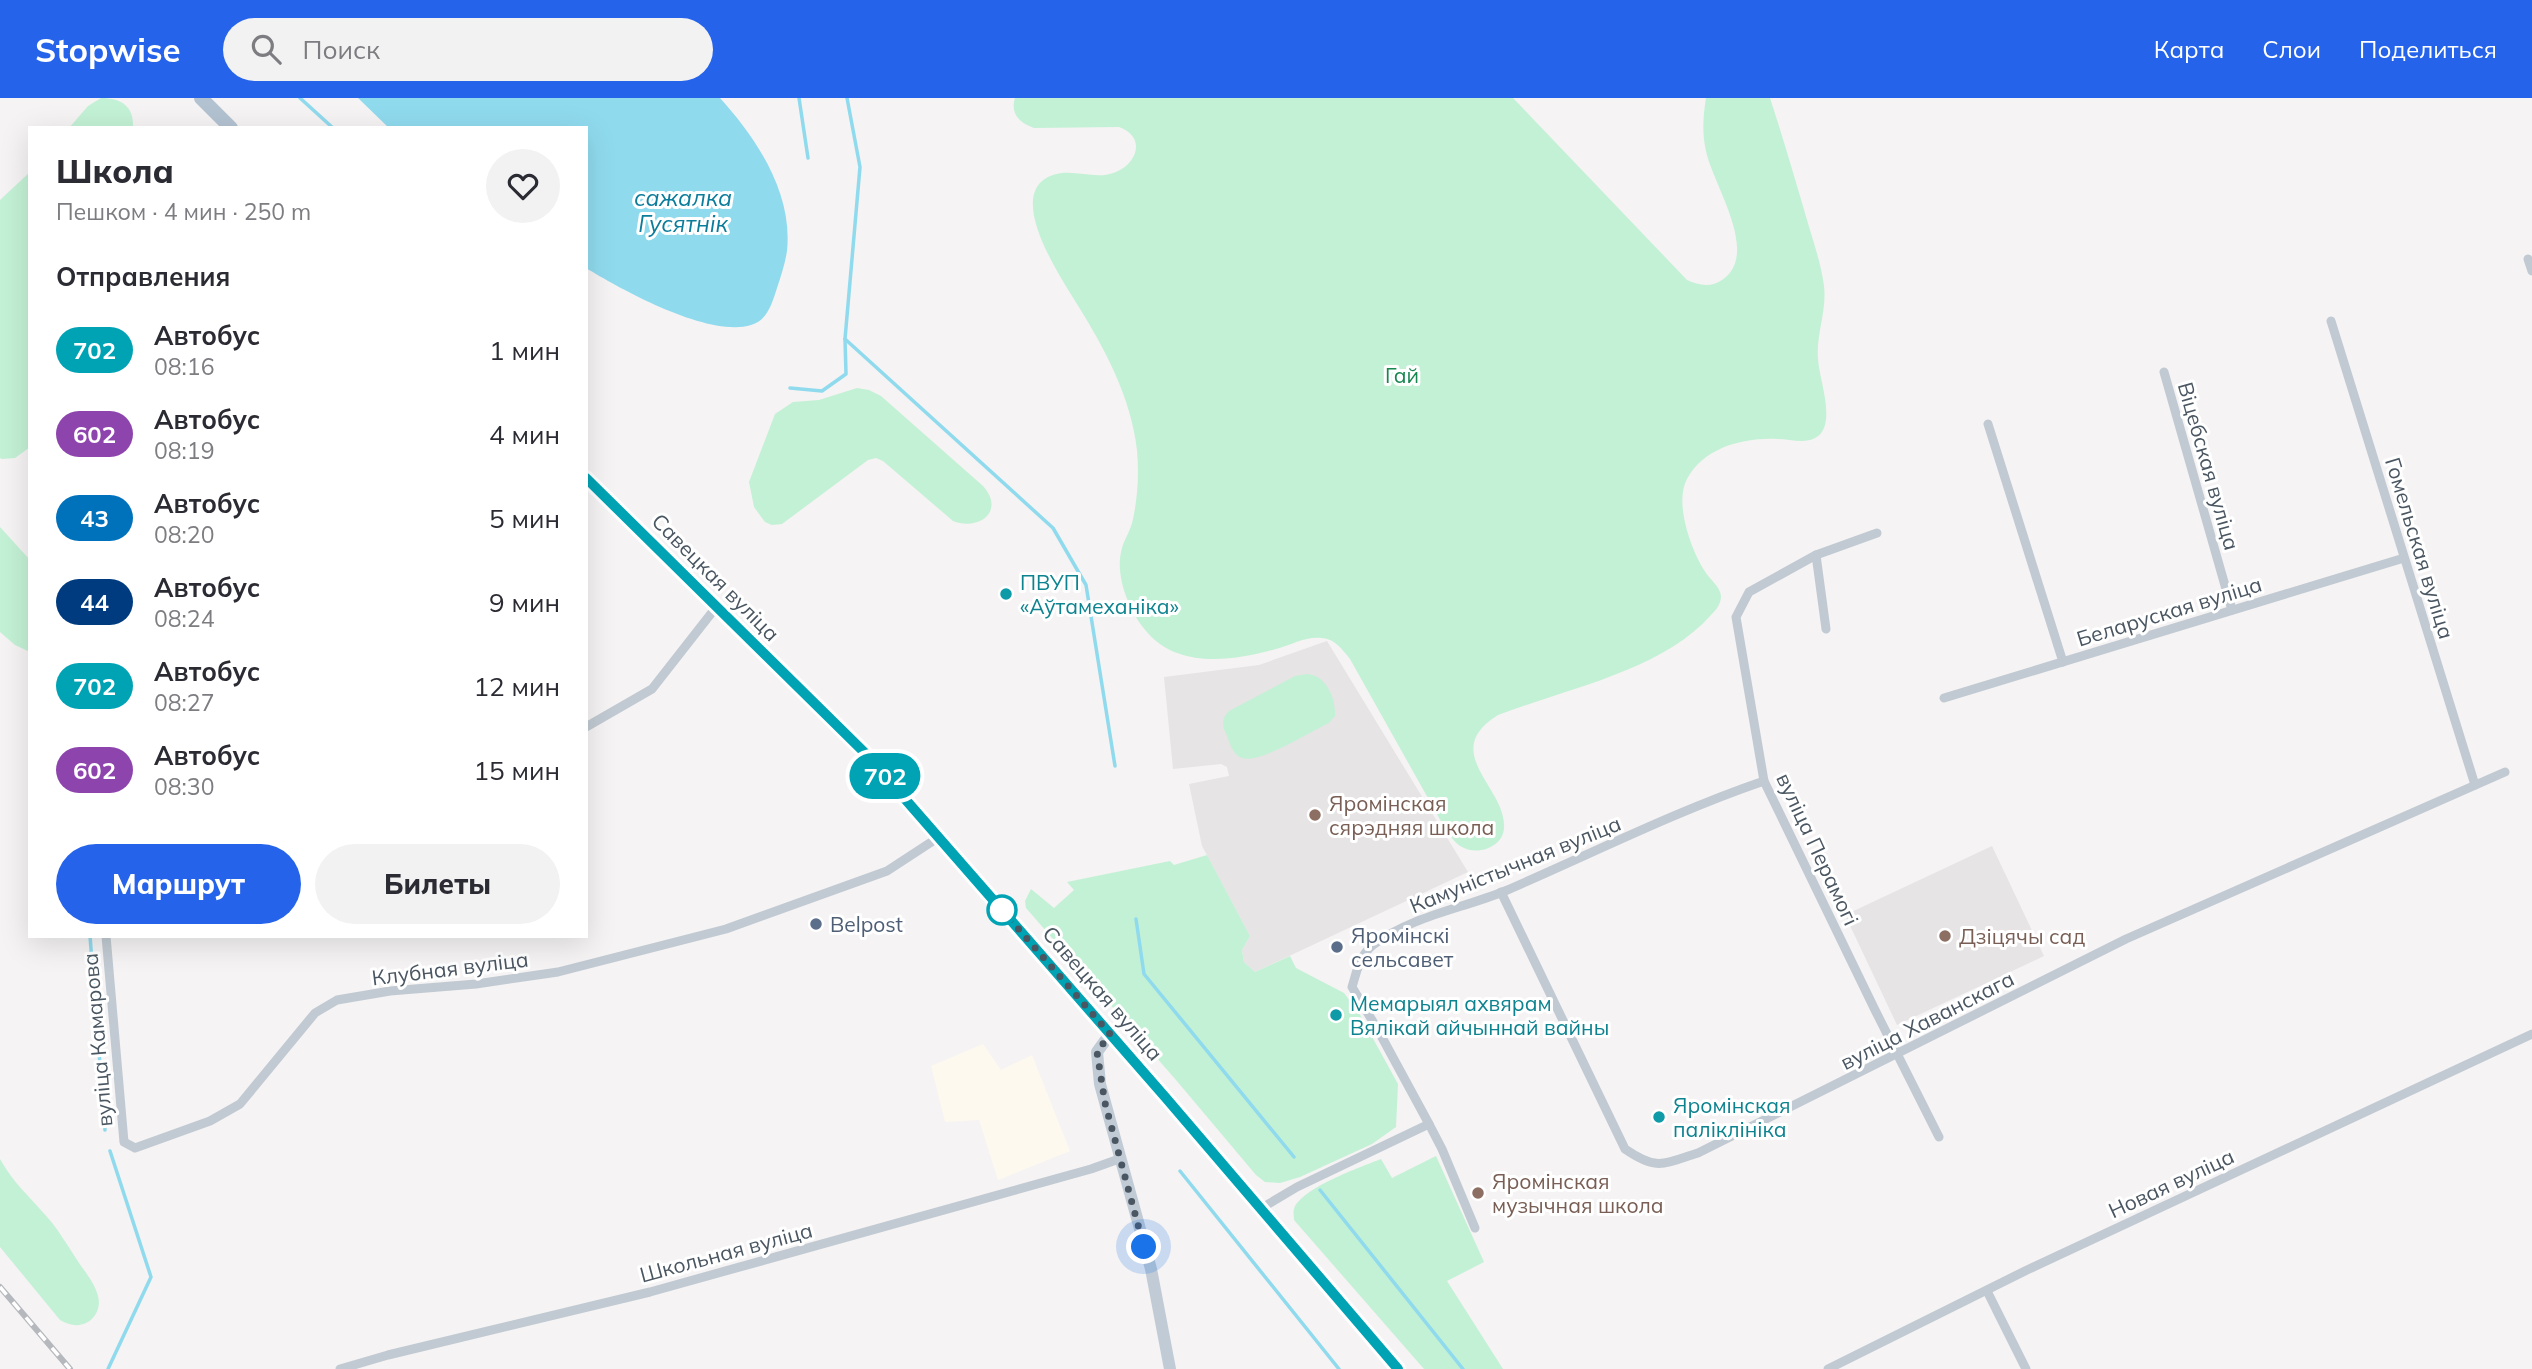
<!DOCTYPE html>
<html lang="ru">
<meta charset="utf-8">
<style>
body{margin:0;font-family:Mulish,sans-serif;background:#f2f2f3;color:#2b2b33;height:100vh;display:flex;flex-direction:column;font-size:26px;white-space:nowrap}
*{box-sizing:border-box;margin:0}
p{font-size:23px;color:#7c7c81}
.icon{flex:none;width:38px;height:38px;fill:none;stroke:currentColor;stroke-width:2;stroke-linecap:round;stroke-linejoin:round}
.map{position:relative;flex:1;overflow:hidden}
.details{position:absolute;left:28px;top:28px;width:560px;height:812px;display:flex;flex-direction:column;background:#fff;border-radius:0px;box-shadow:0 7px 28px #0002}
.details>*{flex:none}
.badge{padding:0 14px;border-radius:23px;font-size:24px;line-height:46px}
.you{position:absolute;width:35px;height:35px;margin:-18px;border:5px solid #fff;border-radius:50%;background:#1a73e8;box-shadow:0 0 0 10px #1a73e833}
.map>.badge{position:absolute;translate:-50% -50%;box-shadow:0 0 0 4px #fff}
h2{padding:0 28px;font-size:26px;line-height:63px}
.round{display:grid;place-items:center;flex:none;width:74px;height:74px;border-radius:37px;background:#f2f2f3}
.headline{display:flex;align-items:center;justify-content:space-between;height:119px;padding:0 28px}
h1{font-size:33px;font-weight:800;line-height:52px}
.button{display:flex;gap:14px;margin-top:auto;padding:14px 28px}
.button a{flex:1;height:80px;border-radius:42px;background:#2563eb;color:#fff;font-size:28px;font-weight:800;line-height:80px;text-align:center}
.button a+a{background:#f2f2f3;color:#2b2b33}
ul{padding:0;list-style:none}
li{display:flex;align-items:center;gap:21px;height:84px;padding:0 28px}
li div{flex:1}
li b{display:block;font-size:26px}
li em{font-style:normal}
li .badge{min-width:77px;font-weight:700;text-align:center}
header{display:flex;align-items:center;gap:42px;box-sizing:border-box;height:98px;padding:0 35px;background:#2563eb;color:#fff}
header strong{font-size:33px}
nav{display:flex;gap:38px;margin-inline-start:auto;font-size:24px}
.search{width:490px;height:63px;background:#f2f2f3;display:flex;align-items:center;gap:18px;box-sizing:border-box;padding:0 24px;border-radius:38px;color:#7c7c81;font-size:26px}
.map>svg:first-child{display:block}
.commercial{fill:#fdf9ef}
.education{fill:#e6e4e5}
.green{fill:#c3f1d5}
.water{fill:#90daee}
.lines{fill:none;stroke-linecap:round;stroke-linejoin:round}
.stream{stroke:#90daee;stroke-width:3.5}
.street{stroke:#c1cad2;stroke-width:9}
.secondary{stroke:#c1cbd6;stroke-width:12}
.primary{stroke:#b3c2d1;stroke-width:14}
.rail-casing{stroke:#b5b8bd;stroke-width:6}
.rail{stroke:#fff;stroke-width:3.5;stroke-dasharray:10;stroke-linecap:butt}
.line-casing{stroke:#fff;stroke-width:16}
.line{stroke:#00a3b4;stroke-width:10}
.walk{stroke:#4a5661;stroke-width:7;stroke-dasharray:0 12.6}
.culture-dot{fill:#0f9aa8;stroke:#fff;stroke-width:2.5}
.education-dot{fill:#8d6e63;stroke:#fff;stroke-width:2.5}
.stop-dot{fill:#fff;stroke:#00a3b4;stroke-width:3.5}
.service-dot{fill:#5c6f8a;stroke:#fff;stroke-width:2.5}
.labels{text-anchor:middle;dominant-baseline:central;stroke-width:6;stroke-linejoin:round;paint-order:stroke}
.park-label{font-size:21px;fill:#17864f;stroke:#fff}
.street-label{font-size:21px;fill:#4a5661;stroke:#fff}
.culture-label{font-size:21px;fill:#0d838f;stroke:#fff;text-anchor:start}
.education-label{font-size:21px;fill:#785e54;stroke:#fff;text-anchor:start}
.service-label{font-size:21px;fill:#4e5e75;stroke:#fff;text-anchor:start}
.water-label{font-size:23px;font-style:italic;fill:#0c7c9b;stroke:#fff}
</style>
<header>
<strong>Stopwise</strong>
<div class="search"><svg class="icon" aria-label="search" viewBox="0 0 24 24"><circle cx="10" cy="10" r="6"/><path d="M15 15l6 6"/></svg>Поиск</div>
<nav><a>Карта</a><a>Слои</a><a>Поделиться</a></nav>
</header>
<div class="map">
<svg width="2532" height="1271" viewBox="0 0 2532 1271">
<rect width="100%" height="100%" fill="#f5f3f3"/>
<path class="commercial" d="M983 946 1001 972 1032 957 1070 1053 998 1082 979 1022 945 1024 931 968Z"/>
<g class="education">
<path d="M1327 543 1468 774 1255 874 1244 864 1242 852 1250 838 1202 748 1189 686 1229 678 1227 669 1221 666 1173 671 1164 579 1259 567Z"/>
<path d="M1992 748 2044 858 1897 927 1845 817Z"/>
</g>
<g class="green">
<path d="M101 0C121 0 134 8 133 30H69L88 8Z"/>
<path d="M1015 0H1513L1687 182C1698 187 1711 190 1722 182 1761 156 1713 87 1706 53 1702 36 1703 18 1706 0H1770C1783 40 1795 81 1807 122 1813 143 1821 165 1824 188 1827 213 1816 236 1818 261 1819 282 1838 328 1815 340 1804 346 1790 341 1778 341 1745 339 1704 349 1687 381 1674 405 1691 451 1704 472 1709 481 1720 488 1721 498 1721 506 1716 512 1711 517 1663 572 1566 591 1498 617 1438 654 1507 690 1504 730 1503 749 1478 758 1462 749 1456 746 1452 740 1447 734L1350 561C1342 551 1335 541 1322 540 1306 538 1291 547 1276 551 1234 563 1178 571 1147 534 1129 514 1114 477 1122 450 1125 440 1131 432 1133 421 1138 398 1139 375 1137 352 1131 299 1105 251 1077 206 1062 181 1002 94 1053 77 1074 70 1096 83 1116 74 1139 64 1145 38 1119 29L1034 30C1020 25 1010 16 1015 0Z"/>
<path d="M30 74V349L15 360 2 361 0 360V102Z"/>
<path d="M857 290 869 292 881 298 983 388C1006 414 978 433 953 423L883 363 876 360 868 362 782 426 772 427 765 424 754 409 749 384 775 316 793 304 819 302Z"/>
<path d="M0 429 30 462V554L15 547 0 534Z"/>
<path d="M1307 576C1326 577 1336 600 1335 618L1329 625C1311 633 1260 666 1242 660 1233 657 1230 646 1227 638 1222 628 1221 621 1229 613L1295 578Z"/>
<path d="M1207 757 1250 838 1242 852 1244 864 1255 874 1290 858 1296 870 1344 895 1359 915 1398 986 1396 1029 1372 1046 1300 1079 1280 1085 1265 1084 1256 1077 1176 982 1026 810 1025 803 1031 791 1054 810 1074 792 1067 784 1170 763 1174 767Z"/>
<path d="M1436 1058 1484 1164 1447 1183 1503 1271H1424L1294 1122C1294 1119 1293 1114 1294 1111 1301 1090 1361 1069 1381 1061L1392 1080Z"/>
<path d="M0 1061C13 1085 31 1100 48 1120 60 1134 69 1150 79 1165 86 1175 95 1186 98 1198 101 1209 96 1220 86 1225 77 1229 69 1227 60 1222L0 1149Z"/>
</g>
<path class="water" d="M358 0H720C757 41 793 95 787 153 785 166 781 178 777 190 772 205 768 222 751 227 709 240 622 192 586 170V30H389Z"/>
<g class="lines">
<g class="stream">
<path d="M300 0 333 30"/>
<path d="M799 0 808 60"/>
<path d="M845 241 1053 430 1086 487 1115 668"/>
<path d="M790 290 822 293 846 276 845 241 860 69 847 0"/>
<path d="M1136 821 1144 876 1294 1059"/>
<path d="M90 838 105 1032"/>
<path d="M1180 1073 1339 1271"/>
<path d="M1320 1092 1463 1271"/>
<path d="M108 1271 151 1179 110 1053"/>
</g>
<g class="street">
<path d="M2528 161 2532 173"/>
<path d="M2331 223 2475 687"/>
<path d="M2164 274 2232 512"/>
<path d="M1988 326 2063 564"/>
<path d="M1816 457 1877 435"/>
<path d="M1826 531 1816 457 1749 494 1736 519 1764 683 1875 912 1939 1039"/>
<path d="M1944 600 2404 460"/>
<path d="M586 629 652 591 717 508"/>
<path d="M1501 794 1625 1051C1657 1073 1663 1066 1698 1055L2126 841 2505 674"/>
<path d="M106 838 124 1044 135 1050 210 1023 240 1006 315 915 337 902 390 893 476 886 558 874 726 831 887 773 939 739"/>
<path d="M1429 1026 1442 1051 1475 1130"/>
<path d="M1260 1111 1297 1089 1429 1026 1378 932 1352 889C1357 873 1359 858 1373 847 1412 818 1461 811 1505 793 1591 756 1676 713 1764 683"/>
<path d="M1987 1193 2026 1271"/>
<path d="M340 1271 388 1257 650 1194 1091 1071 1119 1061"/>
<path d="M1828 1271 2027 1172 2532 936"/>
</g>
<path class="secondary" d="M1110 936 1097 954 1100 986 1151 1171 1170 1271"/>
<g class="primary">
<path d="M201 0 231 30"/>
<path d="M586 380 864 655 1166 1000 1398 1271"/>
</g>
<g class="rail-casing">
<path id="rail" d="M0 1189 70 1271"/>
</g>
<use href="#rail" class="rail"/>
</g>
<g class="lines">
<g class="line-casing">
<path id="line" d="M586 380 864 654 1166 1000 1398 1271"/>
</g>
<use href="#line" class="line"/>
<path class="walk" d="M1002 812 1110 936 1097 954 1105 1005 1144 1149"/>
</g>
<g class="culture-dot">
<circle cx="1006" cy="496" r="7"/>
<circle cx="1336" cy="917" r="7"/>
<circle cx="1659" cy="1019" r="7"/>
</g>
<g class="education-dot">
<circle cx="1315" cy="717" r="7"/>
<circle cx="1945" cy="838" r="7"/>
<circle cx="1478" cy="1095" r="7"/>
</g>
<circle class="stop-dot" cx="1002" cy="812" r="14"/>
<g class="service-dot">
<circle cx="816" cy="826" r="7"/>
<circle cx="1337" cy="849" r="7"/>
</g>
<g class="labels">
<g class="park-label">
<text x="1402" y="277">Гай</text>
</g>
<g class="street-label">
<text transform="translate(2209 368) rotate(74)">Віцебская вуліца</text>
<text transform="translate(2420 450) rotate(73)">Гомельская вуліца</text>
<text transform="translate(716 479) rotate(45)">Савецкая вуліца</text>
<text transform="translate(2169 513) rotate(-17)">Беларуская вуліца</text>
<text transform="translate(1818 751) rotate(65)">вуліца Перамогі</text>
<text transform="translate(1515 766) rotate(-22)">Камуністычная вуліца</text>
<text transform="translate(450 870) rotate(-7)">Клубная вуліца</text>
<text transform="translate(1103 895) rotate(49)">Савецкая вуліца</text>
<text transform="translate(1927 922) rotate(-27)">вуліца Хаванскага</text>
<text transform="translate(97 942) rotate(-95)">вуліца Камарова</text>
<text transform="translate(2171 1085) rotate(-25)">Новая вуліца</text>
<text transform="translate(726 1154) rotate(-15)">Школьная вуліца</text>
</g>
<g class="culture-label">
<text x="1020" y="484">ПВУП<tspan x="1020" dy="24">«Аўтамеханіка»</tspan></text>
<text x="1350" y="905">Мемарыял ахвярам<tspan x="1350" dy="24">Вялікай айчыннай вайны</tspan></text>
<text x="1673" y="1007">Яромінская<tspan x="1673" dy="24">паліклініка</tspan></text>
</g>
<g class="education-label">
<text x="1329" y="705">Яромінская<tspan x="1329" dy="24">сярэдняя школа</tspan></text>
<text x="1959" y="838">Дзіцячы сад</text>
<text x="1492" y="1083">Яромінская<tspan x="1492" dy="24">музычная школа</tspan></text>
</g>
<g class="service-label">
<text x="830" y="826">Belpost</text>
<text x="1351" y="837">Яромінскі<tspan x="1351" dy="24">сельсавет</tspan></text>
</g>
<g class="water-label">
<text x="683" y="99">сажалка<tspan x="683" dy="26">Гусятнік</tspan></text>
</g>
</g>
</svg>
<div class="you" style="left:1144px;top:1149px"></div>
<b class="badge" style="left:885px;top:678px;background:#00a3b4;color:#fff">702</b>
<section class="details">
<div class="headline"><div><h1>Школа</h1><p>Пешком · 4 мин · 250 m</p></div><a class="round"><svg class="icon" aria-label="heart" viewBox="0 0 24 24"><path d="M12 20l-8-8c-3-5 5-10 8-4 3-6 11-1 8 4z"/></svg></a></div>
<h2>Отправления</h2>
<ul>
<li><span class="badge" style="background:#00a3b4;color:#fff">702</span><div><b>Автобус</b><p>08:16</p></div><em>1 мин</em></li>
<li><span class="badge" style="background:#8e44ad;color:#fff">602</span><div><b>Автобус</b><p>08:19</p></div><em>4 мин</em></li>
<li><span class="badge" style="background:#0072bc;color:#fff">43</span><div><b>Автобус</b><p>08:20</p></div><em>5 мин</em></li>
<li><span class="badge" style="background:#003b80;color:#fff">44</span><div><b>Автобус</b><p>08:24</p></div><em>9 мин</em></li>
<li><span class="badge" style="background:#00a3b4;color:#fff">702</span><div><b>Автобус</b><p>08:27</p></div><em>12 мин</em></li>
<li><span class="badge" style="background:#8e44ad;color:#fff">602</span><div><b>Автобус</b><p>08:30</p></div><em>15 мин</em></li>
</ul>
<div class="button"><a>Маршрут</a><a>Билеты</a></div>
</section>
</div>
